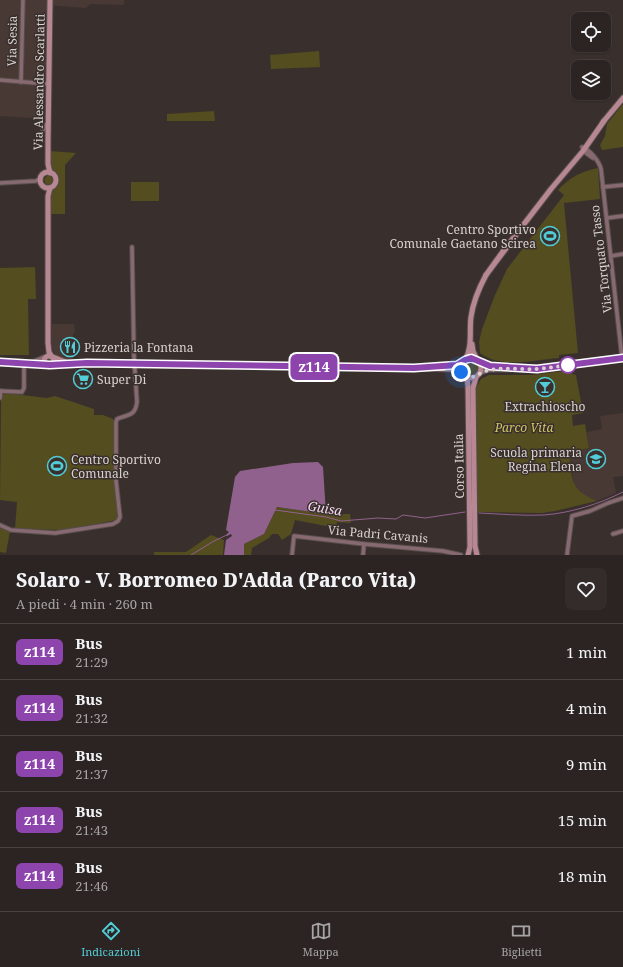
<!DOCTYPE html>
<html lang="it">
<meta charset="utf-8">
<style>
body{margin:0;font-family:"Noto Serif",serif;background:#332c2a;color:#f1f3f6;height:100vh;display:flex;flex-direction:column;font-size:15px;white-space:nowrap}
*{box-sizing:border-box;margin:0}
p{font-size:13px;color:#a6a4a5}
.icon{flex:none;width:22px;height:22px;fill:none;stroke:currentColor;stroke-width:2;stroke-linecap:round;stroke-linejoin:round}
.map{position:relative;height:555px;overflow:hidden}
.side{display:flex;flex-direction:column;background:#2b2422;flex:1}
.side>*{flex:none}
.badge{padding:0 8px;border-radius:6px;font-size:14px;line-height:26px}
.controls{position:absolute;left:571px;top:12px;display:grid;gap:8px}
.controls a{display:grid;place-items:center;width:40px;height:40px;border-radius:8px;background:#2b2422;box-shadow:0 1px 3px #0004,0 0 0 1px #474140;font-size:20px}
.you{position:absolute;width:20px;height:20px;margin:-10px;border:3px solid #fff;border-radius:50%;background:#1a73e8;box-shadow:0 0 0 6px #1a73e833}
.map>.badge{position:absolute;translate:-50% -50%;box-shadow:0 0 0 2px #fff}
.round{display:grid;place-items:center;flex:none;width:42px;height:42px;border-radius:8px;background:#332c2a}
.head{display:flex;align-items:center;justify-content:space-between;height:68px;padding:0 16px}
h1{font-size:19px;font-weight:800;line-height:30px}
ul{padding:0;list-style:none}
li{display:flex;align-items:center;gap:12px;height:56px;padding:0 16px;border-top:1px solid #474140}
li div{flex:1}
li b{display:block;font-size:15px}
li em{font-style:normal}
li .badge{min-width:44px;font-weight:700;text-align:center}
.dock{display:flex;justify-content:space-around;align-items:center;height:56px;border-top:1px solid #474140;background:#2b2422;font-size:11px;color:#a6a4a5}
.dock a{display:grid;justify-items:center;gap:2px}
.dock .active{color:#52ccd6}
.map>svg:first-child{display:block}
.built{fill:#493935}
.green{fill:#534d1f}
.water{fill:#91618e}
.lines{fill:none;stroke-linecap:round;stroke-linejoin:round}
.stream{stroke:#91618e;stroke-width:1}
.street-casing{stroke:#564d4b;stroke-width:5.5}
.secondary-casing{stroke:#564d4b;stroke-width:7}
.street{stroke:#876971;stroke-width:3.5}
.secondary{stroke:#b78894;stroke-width:5}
.line-casing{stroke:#fff;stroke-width:9}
.line{stroke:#8e44ad;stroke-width:6}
.walk{stroke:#d9d3d1;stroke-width:4;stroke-dasharray:0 7.2}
.stop-dot{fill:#fff;stroke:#8e44ad;stroke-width:2}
.labels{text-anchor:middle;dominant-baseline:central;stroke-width:3;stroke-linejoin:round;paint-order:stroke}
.street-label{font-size:12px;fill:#d9d3d1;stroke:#39302d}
.poi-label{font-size:12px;fill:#d9d3d1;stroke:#39302d;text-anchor:start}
.park-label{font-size:12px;font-style:italic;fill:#d0c565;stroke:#39302d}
.water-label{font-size:13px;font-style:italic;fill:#f6d9f4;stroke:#39302d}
</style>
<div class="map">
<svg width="623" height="555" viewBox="0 0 623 555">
<rect width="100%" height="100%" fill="#39302d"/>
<g class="built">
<path d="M0 0H124V5L90 4 86 8 47 5V119L0 116Z"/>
<path d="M52 324H74L75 333 73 334V359H62L58 357 55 354 52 348Z"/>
<path d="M623 413V476L613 477 616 493 597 501 586 497 574 486 569 452 589 448 587 432 602 429 600 416Z"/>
</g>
<g class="green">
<path d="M319 51 320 67 271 69 270 55Z"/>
<path d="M623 104V147L602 150 600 145 605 136 607 124Z"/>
<path d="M214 111 215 121H167V114Z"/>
<path d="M50 151 76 153 65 165V214H47L52 184 46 185 44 179 48 175 53 178 54 173 50 168Z"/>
<path d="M598 168 600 199 564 203 578 353 559 355V358C534 360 501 369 480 353L479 342 482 329 495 295 507 269 564 195 558 190C570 177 580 172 598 168Z"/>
<rect x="131" y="182" width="28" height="19"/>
<path d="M35 267 36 299H28L29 355H0V268Z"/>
<circle cx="471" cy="368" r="8"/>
<path d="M565 371 576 375 583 413 572 415 573 426 585 424 589 448 569 452C573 479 568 489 597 501L555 511 542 513 477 512 475 390 481 379 489 375H532Z"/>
<path d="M5 393 47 398 55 396 94 409V415H103L113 419 115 421 119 516 117 520 63 530 15 529 17 502 0 500 1 401 2 396Z"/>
<path d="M277 507 326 514H350L351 523 337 522 336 528 295 520 291 534 282 540 278 534H272L269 538 252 548 251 555H244V544L264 534Z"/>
<path d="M0 527 10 531 6 553 0 552Z"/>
<path d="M211 535 224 540 223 555H154V552H186Z"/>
</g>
<path class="water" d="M318 462 323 467 326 514 277 507 264 534 244 544V555H224L226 540 232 536 231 534 227 536 226 535 229 532 226 530 235 477 240 471 293 463Z"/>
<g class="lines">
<g class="stream">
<path d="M275 510 326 517 341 521 378 518 396 519 403 515 425 518 465 512"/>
<path d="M479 513C501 514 523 516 544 515 571 513 599 504 623 492"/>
<path d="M191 555 214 541 227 535"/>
</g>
<g class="street-casing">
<g id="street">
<path d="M0 80 49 84"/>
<path d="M21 82 23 0"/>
<path d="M43 130 48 122"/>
<path d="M582 147C590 150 599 161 601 169L622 358"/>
<path d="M583 149 586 153 593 158"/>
<path d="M0 183 36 181 41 178"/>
<path d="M603 187 623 185"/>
<path d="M607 218 623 216"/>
<path d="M611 256 623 254"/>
<path d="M0 362 47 365"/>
<path d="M30 363 44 357"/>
<path d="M479 363 488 366 502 367"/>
<path d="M480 373 489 370 537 369 623 358"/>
<path d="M0 391 22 392 24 388V363"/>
<path d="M0 398 1 391"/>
<path d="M0 525 11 530 55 533 113 524 118 521 120 517 116 481V422L117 419C128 414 135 417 137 402L134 357 132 247"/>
<path d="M613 534 623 531"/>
<path d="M292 555 294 536 364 544 443 551 461 555"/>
<path d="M363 555 364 544"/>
<path d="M567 555 572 516 590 511 608 503 623 498"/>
</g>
</g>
<g class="secondary-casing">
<g id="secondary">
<path d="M603 122 623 98"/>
<circle cx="48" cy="180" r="8"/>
<path d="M50 173 48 164V141L50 0"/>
<path d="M50 188 48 196V343L49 352 52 357"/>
<path d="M522 227 486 275 504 250 551 189 583 151 604 121"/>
<path d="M472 344 473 351 477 360"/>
<circle cx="49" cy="361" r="5"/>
<path d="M53 357 68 363"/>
<circle cx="471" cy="368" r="10"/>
<path d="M465 360C473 347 469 331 471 317 473 302 479 288 486 275"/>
<path d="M51 365 69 363 414 368 451 369 461 372"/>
<path d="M476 377 473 388 475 546 477 555"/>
<path d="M467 378 468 386 470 547 468 555"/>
</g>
</g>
<use href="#street" class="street"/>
<use href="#secondary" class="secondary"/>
</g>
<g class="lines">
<g class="line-casing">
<path id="line" d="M0 362 50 365 87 363 414 368 457 365 465 360 471 358 490 366 537 369 623 358"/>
</g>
<use href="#line" class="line"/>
<path class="walk" d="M461 372C469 385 480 371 490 370 506 367 522 370 537 369 549 368 560 366 571 365H568"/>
</g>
<defs>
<g id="stadium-ring" transform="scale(1)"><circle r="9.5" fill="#39302d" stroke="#52ccd6" stroke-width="1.5"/><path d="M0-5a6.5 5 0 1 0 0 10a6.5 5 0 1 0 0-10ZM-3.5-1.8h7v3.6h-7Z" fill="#52ccd6"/></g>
<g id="restaurant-ring" transform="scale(1)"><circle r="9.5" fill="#39302d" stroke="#52ccd6" stroke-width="1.5"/><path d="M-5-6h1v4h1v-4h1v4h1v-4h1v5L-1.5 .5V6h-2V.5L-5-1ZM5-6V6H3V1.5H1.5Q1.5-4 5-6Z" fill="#52ccd6"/></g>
<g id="supermarket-ring" transform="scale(1)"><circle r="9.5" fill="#39302d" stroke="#52ccd6" stroke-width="1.5"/><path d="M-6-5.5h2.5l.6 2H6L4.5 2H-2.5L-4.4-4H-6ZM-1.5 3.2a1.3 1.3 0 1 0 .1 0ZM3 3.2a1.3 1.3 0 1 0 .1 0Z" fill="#52ccd6"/></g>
<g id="bar-ring" transform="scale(1)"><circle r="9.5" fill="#39302d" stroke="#52ccd6" stroke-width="1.5"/><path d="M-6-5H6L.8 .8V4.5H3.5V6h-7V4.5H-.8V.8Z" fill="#52ccd6"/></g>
<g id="school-ring" transform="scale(1)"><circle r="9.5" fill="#39302d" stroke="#52ccd6" stroke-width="1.5"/><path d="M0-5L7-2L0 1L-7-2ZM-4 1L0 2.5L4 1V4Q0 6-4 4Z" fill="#52ccd6"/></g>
</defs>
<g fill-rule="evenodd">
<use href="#stadium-ring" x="550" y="236"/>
<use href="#restaurant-ring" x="70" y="347"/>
<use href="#supermarket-ring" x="83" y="379"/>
<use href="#bar-ring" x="545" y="387"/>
<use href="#school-ring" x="596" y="459"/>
<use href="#stadium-ring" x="57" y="466"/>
</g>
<circle class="stop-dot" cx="568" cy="365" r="8"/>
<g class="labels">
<g class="street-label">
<text transform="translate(12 41) rotate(-89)">Via Sesia</text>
<text transform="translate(39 82) rotate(-89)">Via Alessandro Scarlatti</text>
<text transform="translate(601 259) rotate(-97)">Via Torquato Tasso</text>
<text transform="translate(459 466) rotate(-91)">Corso Italia</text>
<text transform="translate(378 534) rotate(5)">Via Padri Cavanis</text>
</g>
<g class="poi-label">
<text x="536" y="229" text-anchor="end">Centro Sportivo<tspan x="536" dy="14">Comunale Gaetano Scirea</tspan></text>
<text x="84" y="347">Pizzeria la Fontana</text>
<text x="97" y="379">Super Di</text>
<text x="545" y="406" text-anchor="middle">Extrachioscho</text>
<text x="582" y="452" text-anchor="end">Scuola primaria<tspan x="582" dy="14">Regina Elena</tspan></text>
<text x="71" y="459">Centro Sportivo<tspan x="71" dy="14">Comunale</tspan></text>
</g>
<g class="park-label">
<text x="524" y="427">Parco Vita</text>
</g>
<g class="water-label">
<text transform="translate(325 508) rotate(9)">Guisa</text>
</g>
</g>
</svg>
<div class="controls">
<a><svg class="icon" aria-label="locate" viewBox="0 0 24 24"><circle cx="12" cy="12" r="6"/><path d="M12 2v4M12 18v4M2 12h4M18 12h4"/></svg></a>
<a><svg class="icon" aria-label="layers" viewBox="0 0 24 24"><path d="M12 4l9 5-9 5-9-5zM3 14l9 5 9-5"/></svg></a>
</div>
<div class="you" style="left:461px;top:372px"></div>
<b class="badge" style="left:314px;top:367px;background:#8e44ad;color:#fff">z114</b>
</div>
<section class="side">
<div class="head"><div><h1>Solaro - V. Borromeo D'Adda (Parco Vita)</h1><p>A piedi · 4 min · 260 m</p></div><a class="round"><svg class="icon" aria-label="heart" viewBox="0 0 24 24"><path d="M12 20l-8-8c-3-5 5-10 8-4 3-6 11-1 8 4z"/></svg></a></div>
<ul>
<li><span class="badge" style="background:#8e44ad;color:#fff">z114</span><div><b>Bus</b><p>21:29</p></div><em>1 min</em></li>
<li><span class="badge" style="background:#8e44ad;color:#fff">z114</span><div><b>Bus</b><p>21:32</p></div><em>4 min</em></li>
<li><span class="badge" style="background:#8e44ad;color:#fff">z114</span><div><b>Bus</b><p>21:37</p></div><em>9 min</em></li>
<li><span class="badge" style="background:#8e44ad;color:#fff">z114</span><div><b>Bus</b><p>21:43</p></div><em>15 min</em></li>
<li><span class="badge" style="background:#8e44ad;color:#fff">z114</span><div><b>Bus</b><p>21:46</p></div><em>18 min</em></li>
</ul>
</section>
<nav class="dock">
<a class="active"><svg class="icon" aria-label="directions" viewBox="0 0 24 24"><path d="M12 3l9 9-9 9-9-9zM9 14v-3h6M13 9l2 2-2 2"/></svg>Indicazioni</a>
<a><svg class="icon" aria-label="map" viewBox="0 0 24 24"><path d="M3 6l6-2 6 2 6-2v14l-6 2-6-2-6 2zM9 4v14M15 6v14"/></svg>Mappa</a>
<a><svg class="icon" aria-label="tickets" viewBox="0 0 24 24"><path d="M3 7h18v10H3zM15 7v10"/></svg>Biglietti</a>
</nav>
